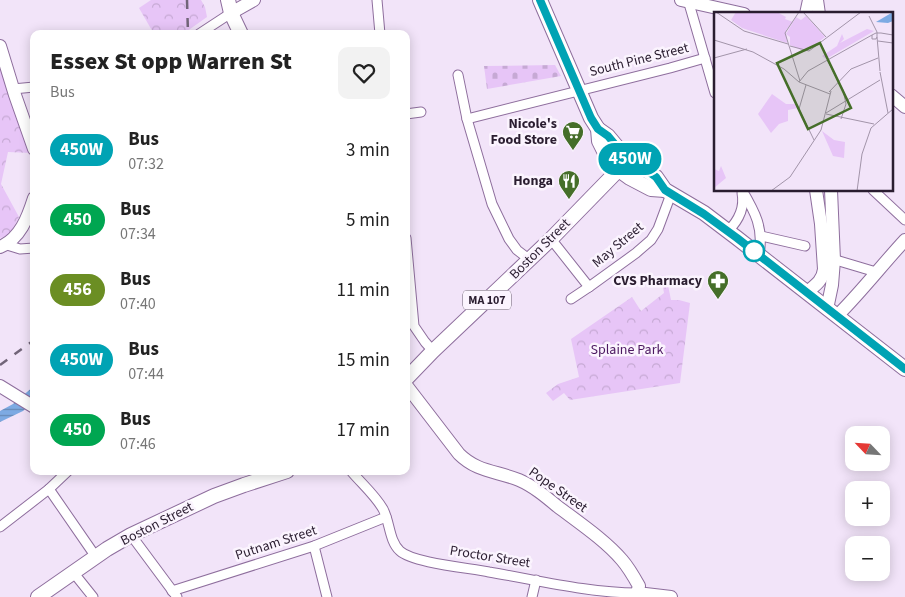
<!DOCTYPE html>
<meta charset="utf-8">
<style>
body{margin:0;font-family:"Source Sans 3",sans-serif;background:#f2f2f2;color:#222;height:100vh;display:flex;flex-direction:column;font-size:19px;white-space:nowrap}
*{box-sizing:border-box;margin:0}
p{font-size:16px;color:#767676}
.icon{flex:none;width:28px;height:28px;fill:none;stroke:currentColor;stroke-width:2;stroke-linecap:round;stroke-linejoin:round}
.map{position:relative;flex:1;overflow:hidden}
.side{position:absolute;left:30px;top:30px;width:380px;height:445px;display:flex;flex-direction:column;background:#fff;border-radius:10px;box-shadow:0 2px 12px #0003}
.side>*{flex:none}
.badge{padding:0 10px;border-radius:16px;font-size:18px;line-height:32px}
.needle{width:32px;rotate:295deg}
.fabs{position:absolute;left:845px;top:426px;display:grid;gap:10px}
.fabs a{display:grid;place-items:center;width:45px;height:45px;border-radius:10px;background:#fff;box-shadow:0 2px 12px #0003;font-size:25px}
.map>.badge{position:absolute;translate:-50% -50%;box-shadow:0 0 0 2px #fff}
.round{display:grid;place-items:center;flex:none;width:52px;height:52px;border-radius:10px;background:#f2f2f2}
.summary{display:flex;align-items:center;justify-content:space-between;height:85px;padding:0 20px}
h1{font-size:24px;font-weight:800;line-height:38px}
ul{padding:0;list-style:none}
li{display:flex;align-items:center;gap:15px;height:70px;padding:0 20px}
li div{flex:1}
li b{display:block;font-size:19px}
li em{font-style:normal}
li .badge{min-width:55px;font-weight:700;text-align:center}
.map>svg:first-child{display:block}
.cemetery{fill:url(#cemetery-stones)}
.park{fill:url(#park-crowns)}
.water{fill:url(#water-rules)}
.lines{fill:none;stroke-linecap:round;stroke-linejoin:round}
.street-casing{stroke:#8e6e9d;stroke-width:11}
.secondary-casing{stroke:#8e6e9d;stroke-width:14}
.primary-casing{stroke:#8e6e9d;stroke-width:16}
.street{stroke:#fff;stroke-width:9}
.secondary{stroke:#fff;stroke-width:12}
.primary{stroke:#fff;stroke-width:14}
.rail{stroke:#726579;stroke-width:2.5;stroke-dasharray:9 9;stroke-linecap:butt}
.line-casing{stroke:#fff;stroke-width:11}
.line{stroke:#00a3b4;stroke-width:8}
.stop-dot{fill:#fff;stroke:#00a3b4;stroke-width:2.5}
.labels{text-anchor:middle;dominant-baseline:central;stroke-width:5;stroke-linejoin:round;paint-order:stroke}
.shield{fill:#fbf4fe;stroke:#695e6e;stroke-width:1}
.shield-label{font-size:12px;font-weight:bold;fill:#2a1d30}
.street-label{font-size:14px;fill:#2a1d30;stroke:#fbf4fe}
.poi-label{font-size:14px;font-weight:bold;fill:#2a1d30;stroke:#fbf4fe;text-anchor:end}
.park-label{font-size:14px;fill:#4c1861;stroke:#fbf4fe}
.inset-road{fill:none;stroke:#a294a9;stroke-width:1}
.view{fill:#456e29;fill-opacity:0.15;stroke:#456e29;stroke-width:2.5}
.inset-edge{fill:none;stroke:#2a1d30;stroke-width:2.5}
</style>
<div class="map">
<svg width="905" height="597" viewBox="0 0 905 597">
<defs>
<pattern id="cemetery-stones" width="16" height="16" patternUnits="userSpaceOnUse" patternTransform="scale(1.25)"><rect width="16" height="16" fill="#e7c5f7"/><path d="M2 7V4a2 2 0 0 1 4 0v3zM10 15v-3a2 2 0 0 1 4 0v3z" fill="#c6a9d4"/></pattern>
<pattern id="park-crowns" width="20" height="18" patternUnits="userSpaceOnUse" patternTransform="scale(1.25)"><rect width="20" height="18" fill="#e7c5f7"/><path d="M2 6a3 3 0 1 1 6 0M12 15a3 3 0 1 1 6 0" fill="none" stroke="#c6a9d4"/></pattern>
<pattern id="water-rules" width="6" height="5" patternUnits="userSpaceOnUse" patternTransform="scale(1.25)"><rect width="6" height="5" fill="#7daae3"/><path d="M0 2.5h6" fill="none" stroke="#678ab8"/></pattern>
</defs>
<rect width="100%" height="100%" fill="#f2e4f9"/>
<path class="cemetery" d="M555 65 561 76 487 89 484 66Z"/>
<g class="park">
<path d="M151 0H201L205 7 207 17 183 34H154L139 8Z"/>
<path d="M0 65 31 153 8 152 1 184 19 217 9 235 0 238Z"/>
<path d="M666 275 671 300H679L690 303 680 383 570 400 564 393 553 401 546 393 558 384 579 377 571 339 632 297 641 311 664 293 661 276Z"/>
</g>
<path class="water" d="M34 386V401L23 411 0 422V411L13 404Z"/>
<g class="lines">
<g class="street-casing">
<g id="street">
<path d="M377 0 380 34"/>
<path d="M688 0 715 93"/>
<path d="M199 34 231 13"/>
<path d="M458 75 467 119 492 204 509 239 517 250 530 260"/>
<path d="M13 89 34 87"/>
<path d="M406 114 421 112"/>
<path d="M467 119 670 68 705 58"/>
<path d="M742 190C755 212 764 228 759 255"/>
<path d="M873 190 905 220"/>
<path d="M728 231C739 220 745 208 742 193"/>
<path d="M761 236 805 246"/>
<path d="M406 238 414 326 425 342 433 351"/>
<path d="M551 239 589 287 636 253 651 240 658 229 671 194"/>
<path d="M7 245 20 249 34 248"/>
<path d="M829 258 876 272"/>
<path d="M571 299 589 287"/>
<path d="M351 471C361 483 375 495 383 509 390 522 389 541 400 551 413 563 470 568 489 572 537 580 589 593 637 593L636 597"/>
<path d="M49 489 96 557"/>
<path d="M0 527 49 489 68 471"/>
<path d="M131 535 177 597"/>
<path d="M314 546 327 597"/>
<path d="M73 572 93 597"/>
<path d="M172 591 314 546 386 517"/>
<path d="M532 597 536 580"/>
</g>
</g>
<g class="secondary-casing">
<g id="secondary">
<path d="M681 0 744 14"/>
<path d="M817 0 819 14"/>
<path d="M231 13 254 0"/>
<path d="M806 14 809 0"/>
<path d="M0 46 15 95 34 149"/>
<path d="M891 95 905 107"/>
<path d="M0 247C20 239 28 217 34 198"/>
<path d="M807 292C816 285 823 280 824 269L821 224 816 190"/>
<path d="M827 309 832 285 834 260 831 190"/>
<path d="M837 316C861 292 882 265 905 240"/>
<path d="M406 385 459 454C477 472 497 471 519 480 533 486 545 496 557 506 578 522 605 540 622 560 629 568 634 577 639 586L637 593 671 597"/>
<path d="M0 386 34 407"/>
</g>
</g>
<g class="primary-casing">
<g id="primary">
<path d="M228 0 231 13 241 34"/>
<path d="M540 0 591 118 598 129 599 141 605 153 611 162 619 170 630 178 651 189 665 190"/>
<path d="M598 129 608 136 618 148 629 159 656 177 665 190 704 213 737 238 905 369"/>
<path d="M406 379 433 351 551 239 629 159"/>
<path d="M38 597 107 549 131 535 214 496 244 485 287 471"/>
</g>
</g>
<use href="#street" class="street"/>
<use href="#secondary" class="secondary"/>
<use href="#primary" class="primary"/>
<g class="rail">
<path d="M187 0 188 34"/>
<path d="M0 365 34 340"/>
</g>
</g>
<g class="lines">
<g class="line-casing">
<path id="line" d="M540 0 591 118 598 129 608 136 618 148 629 158 656 177 665 190 704 214 737 238 905 369"/>
</g>
<use href="#line" class="line"/>
</g>
<defs>
<g id="supermarket-pin" transform="scale(1.125)"><path d="M0 17L-7.5 6A9.5 9.5 0 1 1 7.5 6Z" fill="#456e29" stroke="#fbf4fe"/><path d="M-6-5.5h2.5l.6 2H6L4.5 2H-2.5L-4.4-4H-6ZM-1.5 3.2a1.3 1.3 0 1 0 .1 0ZM3 3.2a1.3 1.3 0 1 0 .1 0Z" fill="#fff"/></g>
<g id="restaurant-pin" transform="scale(1.125)"><path d="M0 17L-7.5 6A9.5 9.5 0 1 1 7.5 6Z" fill="#456e29" stroke="#fbf4fe"/><path d="M-5-6h1v4h1v-4h1v4h1v-4h1v5L-1.5 .5V6h-2V.5L-5-1ZM5-6V6H3V1.5H1.5Q1.5-4 5-6Z" fill="#fff"/></g>
<g id="pharmacy-pin" transform="scale(1.125)"><path d="M0 17L-7.5 6A9.5 9.5 0 1 1 7.5 6Z" fill="#456e29" stroke="#fbf4fe"/><path d="M-2-6h4v4h4v4h-4v4h-4v-4h-4v-4h4Z" fill="#fff"/></g>
</defs>
<g fill-rule="evenodd">
<use href="#supermarket-pin" x="573" y="132"/>
<use href="#restaurant-pin" x="569" y="181"/>
<use href="#pharmacy-pin" x="718" y="281"/>
</g>
<circle class="stop-dot" cx="754" cy="251" r="10"/>
<g class="labels">
<rect class="shield" x="463" y="290.5" width="48" height="19" rx="4"/>
<g class="shield-label">
<text x="487" y="300">MA 107</text>
</g>
<g class="street-label">
<text transform="translate(639 60) rotate(-14)">South Pine Street</text>
<text transform="translate(618 245) rotate(-40)">May Street</text>
<text transform="translate(540 249) rotate(-45)">Boston Street</text>
<text transform="translate(558 490) rotate(35)">Pope Street</text>
<text transform="translate(157 524) rotate(-27)">Boston Street</text>
<text transform="translate(276 543) rotate(-18)">Putnam Street</text>
<text transform="translate(490 557) rotate(9)">Proctor Street</text>
</g>
<g class="poi-label">
<text x="557" y="124">Nicole's<tspan x="557" dy="16">Food Store</tspan></text>
<text x="553" y="181">Honga</text>
<text x="702" y="281">CVS Pharmacy</text>
</g>
<g class="park-label">
<text x="627" y="350">Splaine Park</text>
</g>
</g>
<g transform="translate(714 12)">
<rect width="179" height="179" fill="#f2e4f9"/>
<path d="M22 0H63L72 5 71 7 79 10 72 18 73 31 28 16 17 8Z" fill="#e7c5f7"/>
<path d="M92 4 111 25 91 40 76 33V25L72 22 82 5 87 8ZM153 17 160 19 112 47 108 44 123 34 128 22 130 27 126 31ZM58 82 72 92H82L84 96 74 98V109L65 112 57 121 44 102ZM7 154 12 166 0 176V157L5 159Z" fill="#e7c5f7"/>
<path d="M108 119 120 128 131 130 130 146 119 144Z" fill="#e7c5f7"/>
<path d="M179 0V9L174 11 162 10Z" fill="#7daae3"/>
<path class="inset-road" d="M2 0 30 19 74 32M85 0 71 21 86 69M89 0 112 25M155 4 163 20V25L162 27H158V23L162 21H167L179 23M163 25 166 59M0 28 39 40 70 57 85 70 116 82M164 29 179 31M76 34 95 39 147 0M0 46 33 37M113 48 129 78 132 92 127 107M166 60 174 101M85 70 94 59 158 23M92 73 85 97 100 128M115 80 137 57 164 46M112 101 166 68M112 102 160 112M57 179 76 165 107 118 117 79M143 179 148 142 157 116 179 97"/>
<path class="view" d="M106 31 137 96 94 117 63 51Z"/>
<rect width="179" height="179" class="inset-edge"/>
</g>
</svg>
<div class="fabs">
<a><svg class="needle" viewBox="-14 -14 28 28"><path d="M0-13l5 13h-10z" fill="#e53935"/><path d="M0 13l5-13h-10z" fill="#767676"/></svg></a>
<a>+</a>
<a>−</a>
</div>
<b class="badge" style="left:630px;top:159px;background:#00a3b4;color:#fff">450W</b>
<section class="side">
<div class="summary"><div><h1>Essex St opp Warren St</h1><p>Bus</p></div><a class="round"><svg class="icon" aria-label="heart" viewBox="0 0 24 24"><path d="M12 20l-8-8c-3-5 5-10 8-4 3-6 11-1 8 4z"/></svg></a></div>
<ul>
<li><span class="badge" style="background:#00a3b4;color:#fff">450W</span><div><b>Bus</b><p>07:32</p></div><em>3 min</em></li>
<li><span class="badge" style="background:#00a651;color:#fff">450</span><div><b>Bus</b><p>07:34</p></div><em>5 min</em></li>
<li><span class="badge" style="background:#6b8e23;color:#fff">456</span><div><b>Bus</b><p>07:40</p></div><em>11 min</em></li>
<li><span class="badge" style="background:#00a3b4;color:#fff">450W</span><div><b>Bus</b><p>07:44</p></div><em>15 min</em></li>
<li><span class="badge" style="background:#00a651;color:#fff">450</span><div><b>Bus</b><p>07:46</p></div><em>17 min</em></li>
</ul>
</section>
</div>
